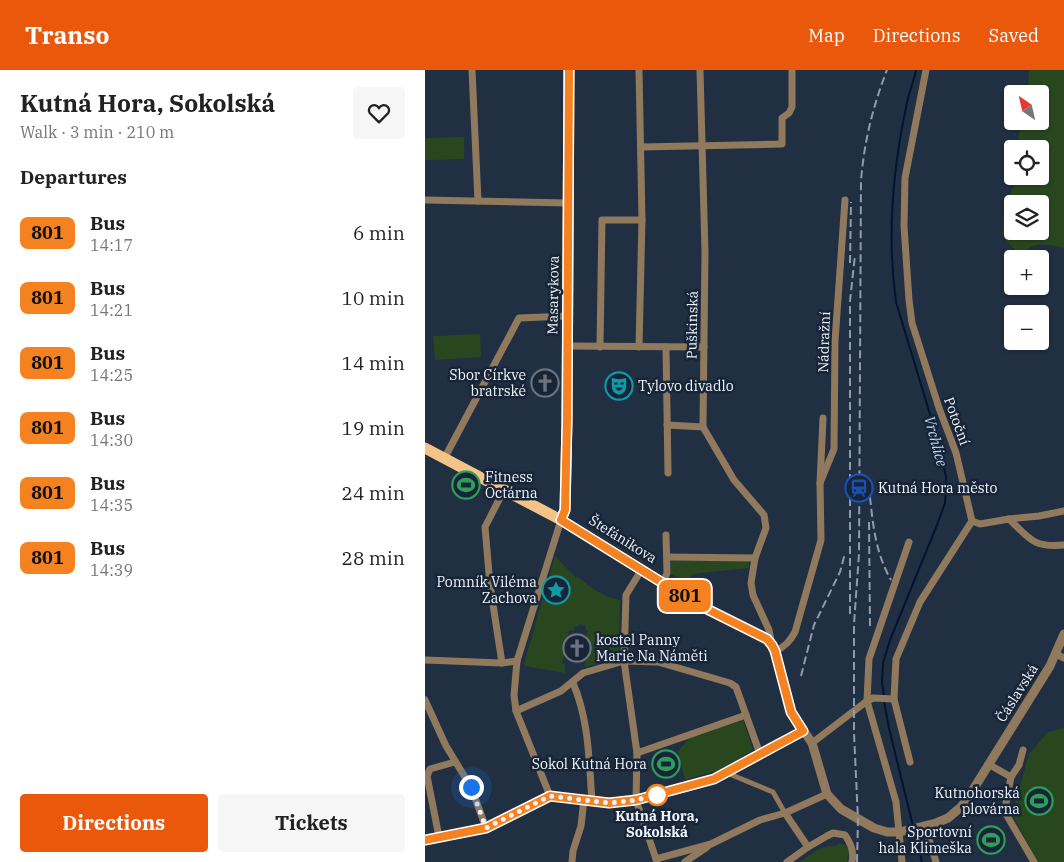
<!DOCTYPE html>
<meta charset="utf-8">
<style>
body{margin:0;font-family:"IBM Plex Serif",serif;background:#f6f6f6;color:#222;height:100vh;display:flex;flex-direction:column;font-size:19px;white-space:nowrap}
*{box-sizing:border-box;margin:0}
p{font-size:16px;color:#767676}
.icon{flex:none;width:28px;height:28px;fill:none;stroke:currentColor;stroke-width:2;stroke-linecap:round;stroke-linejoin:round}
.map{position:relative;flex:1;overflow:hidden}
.drawer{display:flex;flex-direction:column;background:#fff;width:425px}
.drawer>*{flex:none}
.badge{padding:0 10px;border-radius:8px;font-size:18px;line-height:32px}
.needle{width:32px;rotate:326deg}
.tools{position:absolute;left:579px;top:15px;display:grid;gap:10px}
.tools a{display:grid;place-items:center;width:45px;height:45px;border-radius:5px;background:#fff;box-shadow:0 1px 4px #0004;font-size:25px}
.you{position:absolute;width:25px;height:25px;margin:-12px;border:4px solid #fff;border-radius:50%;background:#1a73e8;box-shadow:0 0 0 8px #1a73e833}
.map>.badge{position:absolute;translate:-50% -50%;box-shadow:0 0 0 2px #fff}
h2{padding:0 20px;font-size:19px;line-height:45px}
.round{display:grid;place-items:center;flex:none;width:52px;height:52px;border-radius:5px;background:#f6f6f6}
.headline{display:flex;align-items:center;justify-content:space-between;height:85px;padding:0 20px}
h1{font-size:24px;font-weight:700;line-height:38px}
.primary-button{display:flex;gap:10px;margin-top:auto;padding:10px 20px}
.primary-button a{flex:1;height:58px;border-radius:5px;background:#ea580c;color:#fff;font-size:20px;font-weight:700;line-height:58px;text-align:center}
.primary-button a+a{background:#f6f6f6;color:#222}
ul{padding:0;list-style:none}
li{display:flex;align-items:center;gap:15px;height:65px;padding:0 20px}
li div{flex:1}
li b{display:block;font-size:19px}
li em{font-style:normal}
li .badge{min-width:55px;font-weight:700;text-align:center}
header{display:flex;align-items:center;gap:30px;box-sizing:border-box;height:70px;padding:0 25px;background:#ea580c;color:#fff}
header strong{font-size:24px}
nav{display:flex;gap:28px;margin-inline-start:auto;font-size:18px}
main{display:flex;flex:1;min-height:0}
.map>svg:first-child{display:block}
.green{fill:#28471e;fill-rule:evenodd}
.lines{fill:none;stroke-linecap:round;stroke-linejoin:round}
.stream{stroke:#011533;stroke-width:2}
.pedestrian{stroke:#90795d;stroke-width:5}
.minor{stroke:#90795d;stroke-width:7}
.tertiary{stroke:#90795d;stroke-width:9}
.primary{stroke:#f4c388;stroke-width:11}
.rail{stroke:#919caa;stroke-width:2;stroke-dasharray:8 4;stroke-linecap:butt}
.line-casing{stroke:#fff;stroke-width:11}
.line{stroke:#f58220;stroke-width:8}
.walk{stroke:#ecf3fd;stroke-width:5;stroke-dasharray:0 9}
.stop-dot{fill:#fff;stroke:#f58220;stroke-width:2.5}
.labels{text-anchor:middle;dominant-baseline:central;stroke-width:5;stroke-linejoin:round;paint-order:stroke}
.street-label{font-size:14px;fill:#ecf3fd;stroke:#182537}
.poi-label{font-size:14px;fill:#ecf3fd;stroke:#182537;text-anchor:end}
.stop-label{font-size:14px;font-weight:bold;fill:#ecf3fd;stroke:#182537}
.water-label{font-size:15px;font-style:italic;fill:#bed7fa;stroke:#182537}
</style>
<header>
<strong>Transo</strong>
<nav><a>Map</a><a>Directions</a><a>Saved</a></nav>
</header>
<main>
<section class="drawer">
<div class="headline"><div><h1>Kutná Hora, Sokolská</h1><p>Walk · 3 min · 210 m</p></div><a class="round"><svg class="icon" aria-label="heart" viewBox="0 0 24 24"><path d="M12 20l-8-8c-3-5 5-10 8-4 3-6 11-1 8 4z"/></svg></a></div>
<h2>Departures</h2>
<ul>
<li><span class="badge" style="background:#f58220;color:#111">801</span><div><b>Bus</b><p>14:17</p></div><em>6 min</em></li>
<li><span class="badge" style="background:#f58220;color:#111">801</span><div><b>Bus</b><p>14:21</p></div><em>10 min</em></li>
<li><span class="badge" style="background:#f58220;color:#111">801</span><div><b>Bus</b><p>14:25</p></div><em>14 min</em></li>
<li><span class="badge" style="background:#f58220;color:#111">801</span><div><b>Bus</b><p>14:30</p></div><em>19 min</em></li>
<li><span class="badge" style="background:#f58220;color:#111">801</span><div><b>Bus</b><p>14:35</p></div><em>24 min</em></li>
<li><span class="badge" style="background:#f58220;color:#111">801</span><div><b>Bus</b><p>14:39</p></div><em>28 min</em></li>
</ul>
<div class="primary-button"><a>Directions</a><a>Tickets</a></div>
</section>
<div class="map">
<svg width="639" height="792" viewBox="0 0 639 792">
<rect width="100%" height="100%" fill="#212f42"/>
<g class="green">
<path d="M604 0H639V178C625 175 612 171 600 181L590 180 579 168 577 163 581 130 595 106H615V79H591L597 51H615V24H603ZM588 134H615V161H588Z"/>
<path d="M39 67V89L0 90V68Z"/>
<path d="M55 264 56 287 10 290 8 266Z"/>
<path d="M130 486 151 508 153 507C166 518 178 527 195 530L194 588 161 597 159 595 161 594 160 590H162L161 586H163L162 584 164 581 163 580 164 574H166L159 572 163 560H161L160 555 158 556 154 554V556L149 557 150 561 144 560 142 576H140L141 580H139L141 581 137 593 140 594V603L101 596 99 594Z"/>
<path d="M246 491H324V498L267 504 260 517 257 514V510L246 504Z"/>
<path d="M318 650 328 680 295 700 260 710 253 681 265 668Z"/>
<path d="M639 658V792H613L587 744 604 684 623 662Z"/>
<path d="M413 773 421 775 424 781 422 792H375C386 784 397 774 412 776Z"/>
</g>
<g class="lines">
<g class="stream">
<path d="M459 626 457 613 458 593 465 570 512 455 520 433 521 407 511 364 471 232C462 167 468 97 482 33 484 22 489 11 491 0"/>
<path d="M459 631 464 658 488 756"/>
<path d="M490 763 497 792"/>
</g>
<path class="pedestrian" d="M302 703 348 722 360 743"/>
<g class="minor">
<path d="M47 0 53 131"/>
<path d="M214 0 217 150 214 277"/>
<path d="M275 0 280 182 278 357 309 410 339 445 341 458 330 488 326 513 328 525 344 560 347 575"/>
<path d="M216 77 357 74V48L364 43 367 37V0"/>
<path d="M0 130 143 133"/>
<path d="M142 276 279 277"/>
<path d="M175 277 177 150H217"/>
<path d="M241 277 243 403"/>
<path d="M242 355 278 357"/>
<path d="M19 389 94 248 142 246"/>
<path d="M395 413 409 379 410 271 420 130"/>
<path d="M584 449 614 446 639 441"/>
<path d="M547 451 555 454 584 449C605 469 608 478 639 475"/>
<path d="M242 487 330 488"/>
<path d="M217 499 201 525 199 591 212 683 211 730 232 792"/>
<path d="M238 513 242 503 241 465"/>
<path d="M350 581C360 577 365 571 370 562L396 470 395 413 398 348"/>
<path d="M631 584 639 588"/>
<path d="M0 590 77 593 92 591"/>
<path d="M77 593 65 515 60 457 79 420"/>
<path d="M148 613C164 650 164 691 167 731"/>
<path d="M0 630 21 676 46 717 61 758"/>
<path d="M91 641 136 621 158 603 199 591 233 592 305 613 311 617 335 684"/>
<path d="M387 673 442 631 448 628 469 629"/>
<path d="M598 680 594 695 586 707 581 733V744L609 792"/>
<path d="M212 683 321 645"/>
<path d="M485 692 469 629 471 589 495 532 547 451 531 383 514 338 487 253 484 230 479 156 480 108 501 0"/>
<path d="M563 694 586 707"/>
<path d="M125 726 91 641 89 625 92 591 136 450"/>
<path d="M360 743 383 777"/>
<path d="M500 756 511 792"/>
<path d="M14 767 2 706 5 699 30 692"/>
<path d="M0 770 61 758 125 726 193 732 211 730 289 709 378 661"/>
<path d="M231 789 286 774 335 750 360 743 402 724"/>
<path d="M147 792 148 781 156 756 159 729"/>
<path d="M260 792 282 777"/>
<path d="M362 792 383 777 402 766 408 763 420 765C426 774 429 781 427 792"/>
<path d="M477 792 471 732 442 631 444 589 484 472"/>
</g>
<path class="tertiary" d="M136 450 270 533 342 569 347 575 350 581 366 642 387 673 402 724 416 739 449 758 462 762H475L511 753 523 748 536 737 546 723 625 596 639 564"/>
<path class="primary" d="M0 378 136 450 140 440 142 351 144 0"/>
<g class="rail">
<path d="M425 193 426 132"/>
<path d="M445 427C448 456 451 484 466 510"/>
<path d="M444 452 445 556"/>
<path d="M425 544V231L430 185"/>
<path d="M376 606 389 555 415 502 420 483"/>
<path d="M432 792 433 750 429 663V554L434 484 436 111C439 72 448 36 462 0"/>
</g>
</g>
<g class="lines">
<g class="line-casing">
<path id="line" d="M0 770 61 758 125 726 184 733 211 730 289 709 378 661 366 642 350 581 347 575 342 569 270 533 136 450 140 440 142 351 144 0"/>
</g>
<use href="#line" class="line"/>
<path class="walk" d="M46 717 61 758 125 726 184 733 211 730 232 725"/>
</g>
<defs>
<g id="church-ring" transform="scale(1.4375)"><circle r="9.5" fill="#182537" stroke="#6b7280" stroke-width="1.5"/><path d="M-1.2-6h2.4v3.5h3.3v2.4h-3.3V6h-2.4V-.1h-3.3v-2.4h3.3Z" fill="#6b7280"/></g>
<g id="theatre-ring" transform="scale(1.4375)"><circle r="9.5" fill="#182537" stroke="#0f9aa8" stroke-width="1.5"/><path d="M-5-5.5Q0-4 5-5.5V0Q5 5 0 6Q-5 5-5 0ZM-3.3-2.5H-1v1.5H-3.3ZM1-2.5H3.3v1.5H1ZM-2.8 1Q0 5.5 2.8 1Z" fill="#0f9aa8"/></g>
<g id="stadium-ring" transform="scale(1.4375)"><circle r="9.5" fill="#182537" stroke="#2e9e5b" stroke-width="1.5"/><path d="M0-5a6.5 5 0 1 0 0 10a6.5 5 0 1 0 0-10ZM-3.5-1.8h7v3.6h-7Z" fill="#2e9e5b"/></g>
<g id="station-ring" transform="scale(1.4375)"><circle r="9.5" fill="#182537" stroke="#1a4fb4" stroke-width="1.5"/><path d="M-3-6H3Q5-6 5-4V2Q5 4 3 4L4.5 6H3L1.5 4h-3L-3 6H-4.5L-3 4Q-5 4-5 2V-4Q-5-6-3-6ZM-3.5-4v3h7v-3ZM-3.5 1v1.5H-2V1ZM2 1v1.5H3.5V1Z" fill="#1a4fb4"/></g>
<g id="sight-ring" transform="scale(1.4375)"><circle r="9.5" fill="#182537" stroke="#0f9aa8" stroke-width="1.5"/><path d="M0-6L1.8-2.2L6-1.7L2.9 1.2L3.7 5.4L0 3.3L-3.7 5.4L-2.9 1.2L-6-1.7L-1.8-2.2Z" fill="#0f9aa8"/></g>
</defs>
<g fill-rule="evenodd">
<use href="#church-ring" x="120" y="313"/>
<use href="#theatre-ring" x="194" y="316"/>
<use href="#stadium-ring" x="41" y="415"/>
<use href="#station-ring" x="434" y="418"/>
<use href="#sight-ring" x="131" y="520"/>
<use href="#church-ring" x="152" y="578"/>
<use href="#stadium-ring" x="241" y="694"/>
<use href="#stadium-ring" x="614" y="731"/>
<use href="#stadium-ring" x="566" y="770"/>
</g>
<circle class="stop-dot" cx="232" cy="725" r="10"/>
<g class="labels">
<g class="street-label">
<text transform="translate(128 225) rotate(-89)">Masarykova</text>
<text transform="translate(267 255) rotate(-89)">Puškinská</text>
<text transform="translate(399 272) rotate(-88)">Nádražní</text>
<text transform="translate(532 351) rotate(70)">Potoční</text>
<text transform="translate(198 469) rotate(32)">Štefánikova</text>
<text transform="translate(592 623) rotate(-58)">Čáslavská</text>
</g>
<g class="poi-label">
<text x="101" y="305">Sbor Církve<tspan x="101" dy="16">bratrské</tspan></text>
<text x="213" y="316" text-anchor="start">Tylovo divadlo</text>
<text x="60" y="407" text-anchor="start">Fitness<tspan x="60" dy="16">Octárna</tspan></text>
<text x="453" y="418" text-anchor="start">Kutná Hora město</text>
<text x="112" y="512">Pomník Viléma<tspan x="112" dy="16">Zachova</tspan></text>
<text x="171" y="570" text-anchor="start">kostel Panny<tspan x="171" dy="16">Marie Na Náměti</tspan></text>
<text x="222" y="694">Sokol Kutná Hora</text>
<text x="595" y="723">Kutnohorská<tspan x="595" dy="16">plovárna</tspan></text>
<text x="547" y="762">Sportovní<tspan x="547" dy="16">hala Klimeška</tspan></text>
</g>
<g class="stop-label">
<text x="232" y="746">Kutná Hora,<tspan x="232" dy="16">Sokolská</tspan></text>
</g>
<g class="water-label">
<text transform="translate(511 371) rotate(75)">Vrchlice</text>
</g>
</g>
</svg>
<div class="tools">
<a><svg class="needle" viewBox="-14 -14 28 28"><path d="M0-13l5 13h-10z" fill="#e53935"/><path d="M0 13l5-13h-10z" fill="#767676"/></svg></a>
<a><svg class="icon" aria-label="locate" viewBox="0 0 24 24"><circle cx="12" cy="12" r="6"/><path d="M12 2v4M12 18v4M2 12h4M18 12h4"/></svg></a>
<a><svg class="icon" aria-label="layers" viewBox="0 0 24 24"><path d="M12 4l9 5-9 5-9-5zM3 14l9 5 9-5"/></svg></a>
<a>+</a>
<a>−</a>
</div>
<div class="you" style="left:46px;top:717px"></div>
<b class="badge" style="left:260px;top:526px;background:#f58220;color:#111">801</b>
</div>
</main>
